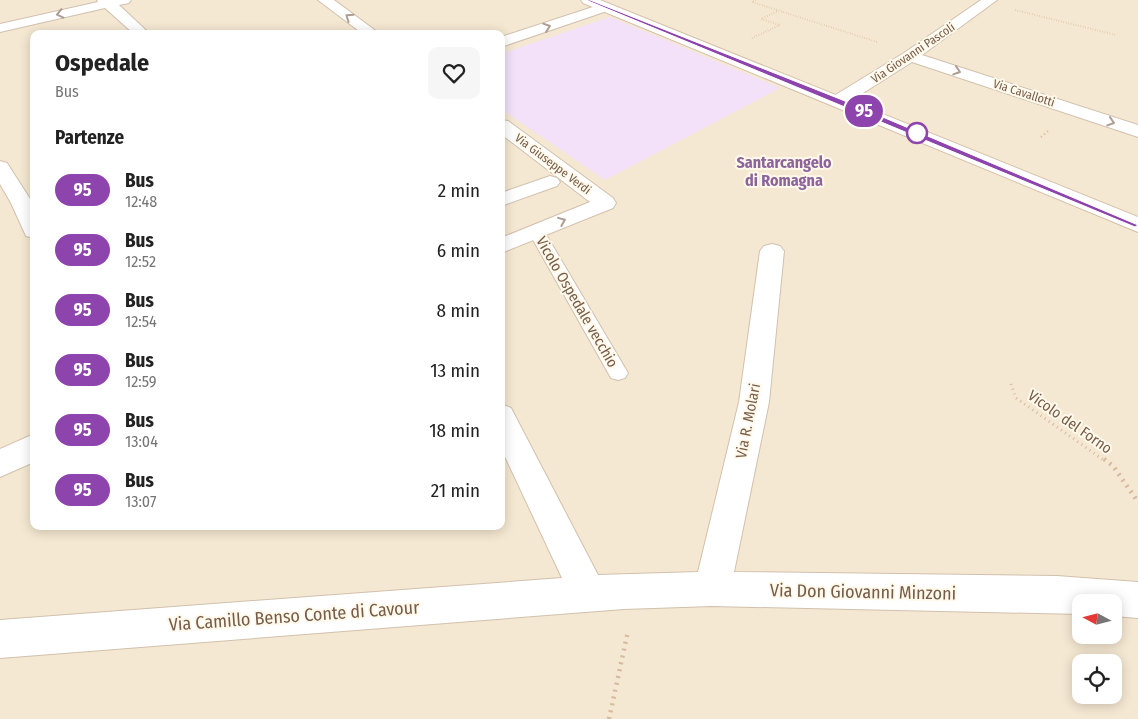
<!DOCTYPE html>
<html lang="it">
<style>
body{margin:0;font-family:"Fira Sans Condensed",sans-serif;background:#f6f6f6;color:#222;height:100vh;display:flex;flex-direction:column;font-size:19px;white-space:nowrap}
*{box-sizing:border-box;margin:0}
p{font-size:16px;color:#767676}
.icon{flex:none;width:28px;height:28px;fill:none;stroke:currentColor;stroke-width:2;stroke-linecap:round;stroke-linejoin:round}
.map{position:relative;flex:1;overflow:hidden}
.drawer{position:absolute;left:30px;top:30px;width:475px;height:500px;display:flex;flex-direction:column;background:#fff;border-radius:10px;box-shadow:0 2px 12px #0003}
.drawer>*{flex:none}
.badge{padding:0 10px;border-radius:16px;font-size:18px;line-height:32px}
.needle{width:32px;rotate:277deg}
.controls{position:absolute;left:1072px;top:594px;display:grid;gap:10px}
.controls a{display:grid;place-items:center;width:50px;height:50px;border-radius:10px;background:#fff;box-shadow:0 2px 12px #0003;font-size:25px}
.map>.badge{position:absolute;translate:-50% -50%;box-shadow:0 0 0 2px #fff}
h2{padding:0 25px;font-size:19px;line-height:45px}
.round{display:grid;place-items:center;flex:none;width:52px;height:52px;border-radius:10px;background:#f6f6f6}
.overview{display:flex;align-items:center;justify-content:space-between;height:85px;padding:0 25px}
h1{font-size:24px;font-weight:700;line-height:38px}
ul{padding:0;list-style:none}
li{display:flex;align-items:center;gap:15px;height:60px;padding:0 25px}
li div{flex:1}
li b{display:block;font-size:19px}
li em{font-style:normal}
li .badge{min-width:55px;font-weight:700;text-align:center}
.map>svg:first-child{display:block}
.residential{fill:#f5e8d2;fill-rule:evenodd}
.education{fill:#f2e1f9}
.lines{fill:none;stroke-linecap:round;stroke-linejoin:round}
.lane-casing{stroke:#d1c0ad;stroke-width:2}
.street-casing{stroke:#d1c0ad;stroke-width:2}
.secondary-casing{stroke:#d4c0aa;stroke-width:2}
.path-far3{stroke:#d8b99e;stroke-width:2;stroke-dasharray:0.5 2;stroke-linecap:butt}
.path-far2{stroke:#d8b99e;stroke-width:2.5;stroke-dasharray:1 3;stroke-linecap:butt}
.path-far1{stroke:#d8b99e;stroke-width:3;stroke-dasharray:1 4;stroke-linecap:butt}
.path{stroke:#d8b99e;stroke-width:4.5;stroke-dasharray:2 5;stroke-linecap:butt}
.lane{fill:#fff;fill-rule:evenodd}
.street{fill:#fff;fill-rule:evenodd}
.secondary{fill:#fff;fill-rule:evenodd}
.oneway{stroke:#ad9d92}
.line{fill:#8e44ad;stroke:#fff}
.stop-dot{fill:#fff;stroke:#8e44ad;stroke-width:2.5}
.labels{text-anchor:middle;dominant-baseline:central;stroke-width:4;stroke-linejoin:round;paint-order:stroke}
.far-street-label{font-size:12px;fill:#765c49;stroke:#fff9eb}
.street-label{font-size:15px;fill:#765c49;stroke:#fff9eb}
.far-district-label{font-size:16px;font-weight:bold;fill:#8c649a;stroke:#fff9eb}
.near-street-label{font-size:18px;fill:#765c49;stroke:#fff9eb}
</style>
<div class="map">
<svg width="1138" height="719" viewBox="0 0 1138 719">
<rect width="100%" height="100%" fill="#fdf5e4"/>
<path class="residential" d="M0 0H1138V719H0ZM34 34H501V526H34ZM1081 602H1114V635H1081ZM1081 662H1114V695H1081Z"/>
<path class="education" d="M610 17 780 88 605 180 501 109V54Z"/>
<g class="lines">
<g class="lane-casing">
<path id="lane" d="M536 226 541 228 544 231 625 368 628 373 625 378 618 380 611 378 528 231 531 228Z"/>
</g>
<g class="street-casing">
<g id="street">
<path d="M97 0H131L129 3 119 5 150 34H134L105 8 0 32V24L98 2Z"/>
<path d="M318 0H334L380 34H363Z"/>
<path d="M981 0H997L922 55 1138 125V137L912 62 844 105 838 106 832 105 829 101 832 97 904 53Z"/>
<path d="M605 3 610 4 612 7 610 10 501 47V37Z"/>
<path d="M501 120 508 121 613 198 616 203 613 208 501 253V238L590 202 501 134Z"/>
<path d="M0 161 7 163 34 205V238L26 236 11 203 0 184Z"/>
<path d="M550 176 557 178 560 182 557 186 501 206V193Z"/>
<path d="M772 244 780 246 784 251 769 402 734 572 1057 576 1138 582V618L1114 616V602H1081V614L712 606 624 609 0 658V620L562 578 501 448V404L511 408 598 575 698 572 739 402 760 251 764 246Z"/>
<path d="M34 434V462L0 477V449Z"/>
</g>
</g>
<g class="secondary-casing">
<path id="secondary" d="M581 0H600L1138 217V232L583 3Z"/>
</g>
<g class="path-far3">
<path d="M756 0 752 2 877 42"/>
<path d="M1015 10 1116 35"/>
<path d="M752 38 780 25 761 19 778 11"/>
</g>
<path class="path-far2" d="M1041 137 1048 131"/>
<path class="path-far1" d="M1011 384 1016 398 1105 461"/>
<g class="path">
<path d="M1104 459 1113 466 1138 502"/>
<path d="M609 719 628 631"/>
</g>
<use href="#lane" class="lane"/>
<use href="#street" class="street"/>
<use href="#secondary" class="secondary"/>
</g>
<defs><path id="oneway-chevron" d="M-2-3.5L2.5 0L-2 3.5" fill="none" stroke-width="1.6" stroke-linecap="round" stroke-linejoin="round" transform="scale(1.25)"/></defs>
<g class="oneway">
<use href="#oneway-chevron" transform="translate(60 14) rotate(167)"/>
<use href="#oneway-chevron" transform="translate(349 17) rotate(-145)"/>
<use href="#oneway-chevron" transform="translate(547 27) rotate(-19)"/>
<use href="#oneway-chevron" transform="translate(957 71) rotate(18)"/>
<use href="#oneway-chevron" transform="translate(1111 122) rotate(18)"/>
<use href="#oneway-chevron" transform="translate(562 221) rotate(-22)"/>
</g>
<path class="line" d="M586 0H590L840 99 1138 225 1135 227Z"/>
<circle class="stop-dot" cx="917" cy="133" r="10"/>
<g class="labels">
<g class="far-street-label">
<text transform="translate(913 53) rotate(-34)">Via Giovanni Pascoli</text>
<text transform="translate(1024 93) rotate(18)">Via Cavallotti</text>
<text transform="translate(553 164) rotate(37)">Via Giuseppe Verdi</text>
</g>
<g class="street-label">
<text transform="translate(577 302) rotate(60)">Vicolo Ospedale vecchio</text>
<text transform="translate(748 421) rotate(-79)">Via R. Molari</text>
<text transform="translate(1070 422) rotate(35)">Vicolo del Forno</text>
</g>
<g class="far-district-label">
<text x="784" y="162">Santarcangelo<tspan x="784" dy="18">di Romagna</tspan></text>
</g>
<g class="near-street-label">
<text transform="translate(863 592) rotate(1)">Via Don Giovanni Minzoni</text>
<text transform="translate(294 616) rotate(-4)">Via Camillo Benso Conte di Cavour</text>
</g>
</g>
</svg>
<div class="controls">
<a><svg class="needle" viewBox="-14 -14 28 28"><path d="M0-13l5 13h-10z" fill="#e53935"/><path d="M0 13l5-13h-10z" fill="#767676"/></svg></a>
<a><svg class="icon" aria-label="locate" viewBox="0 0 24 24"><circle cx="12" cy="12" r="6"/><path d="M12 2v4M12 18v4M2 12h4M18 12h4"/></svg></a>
</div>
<b class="badge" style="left:864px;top:111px;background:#8e44ad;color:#fff">95</b>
<section class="drawer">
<div class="overview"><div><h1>Ospedale</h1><p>Bus</p></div><a class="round"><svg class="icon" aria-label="heart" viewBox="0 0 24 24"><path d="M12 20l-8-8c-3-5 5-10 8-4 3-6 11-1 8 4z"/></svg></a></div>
<h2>Partenze</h2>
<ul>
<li><span class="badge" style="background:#8e44ad;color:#fff">95</span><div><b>Bus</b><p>12:48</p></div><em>2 min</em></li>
<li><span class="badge" style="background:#8e44ad;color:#fff">95</span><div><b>Bus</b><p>12:52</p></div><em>6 min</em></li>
<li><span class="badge" style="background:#8e44ad;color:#fff">95</span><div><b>Bus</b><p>12:54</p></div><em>8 min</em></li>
<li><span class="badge" style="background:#8e44ad;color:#fff">95</span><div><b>Bus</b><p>12:59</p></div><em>13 min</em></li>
<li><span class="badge" style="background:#8e44ad;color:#fff">95</span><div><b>Bus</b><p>13:04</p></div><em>18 min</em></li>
<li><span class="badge" style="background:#8e44ad;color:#fff">95</span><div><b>Bus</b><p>13:07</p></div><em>21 min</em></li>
</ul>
</section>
</div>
